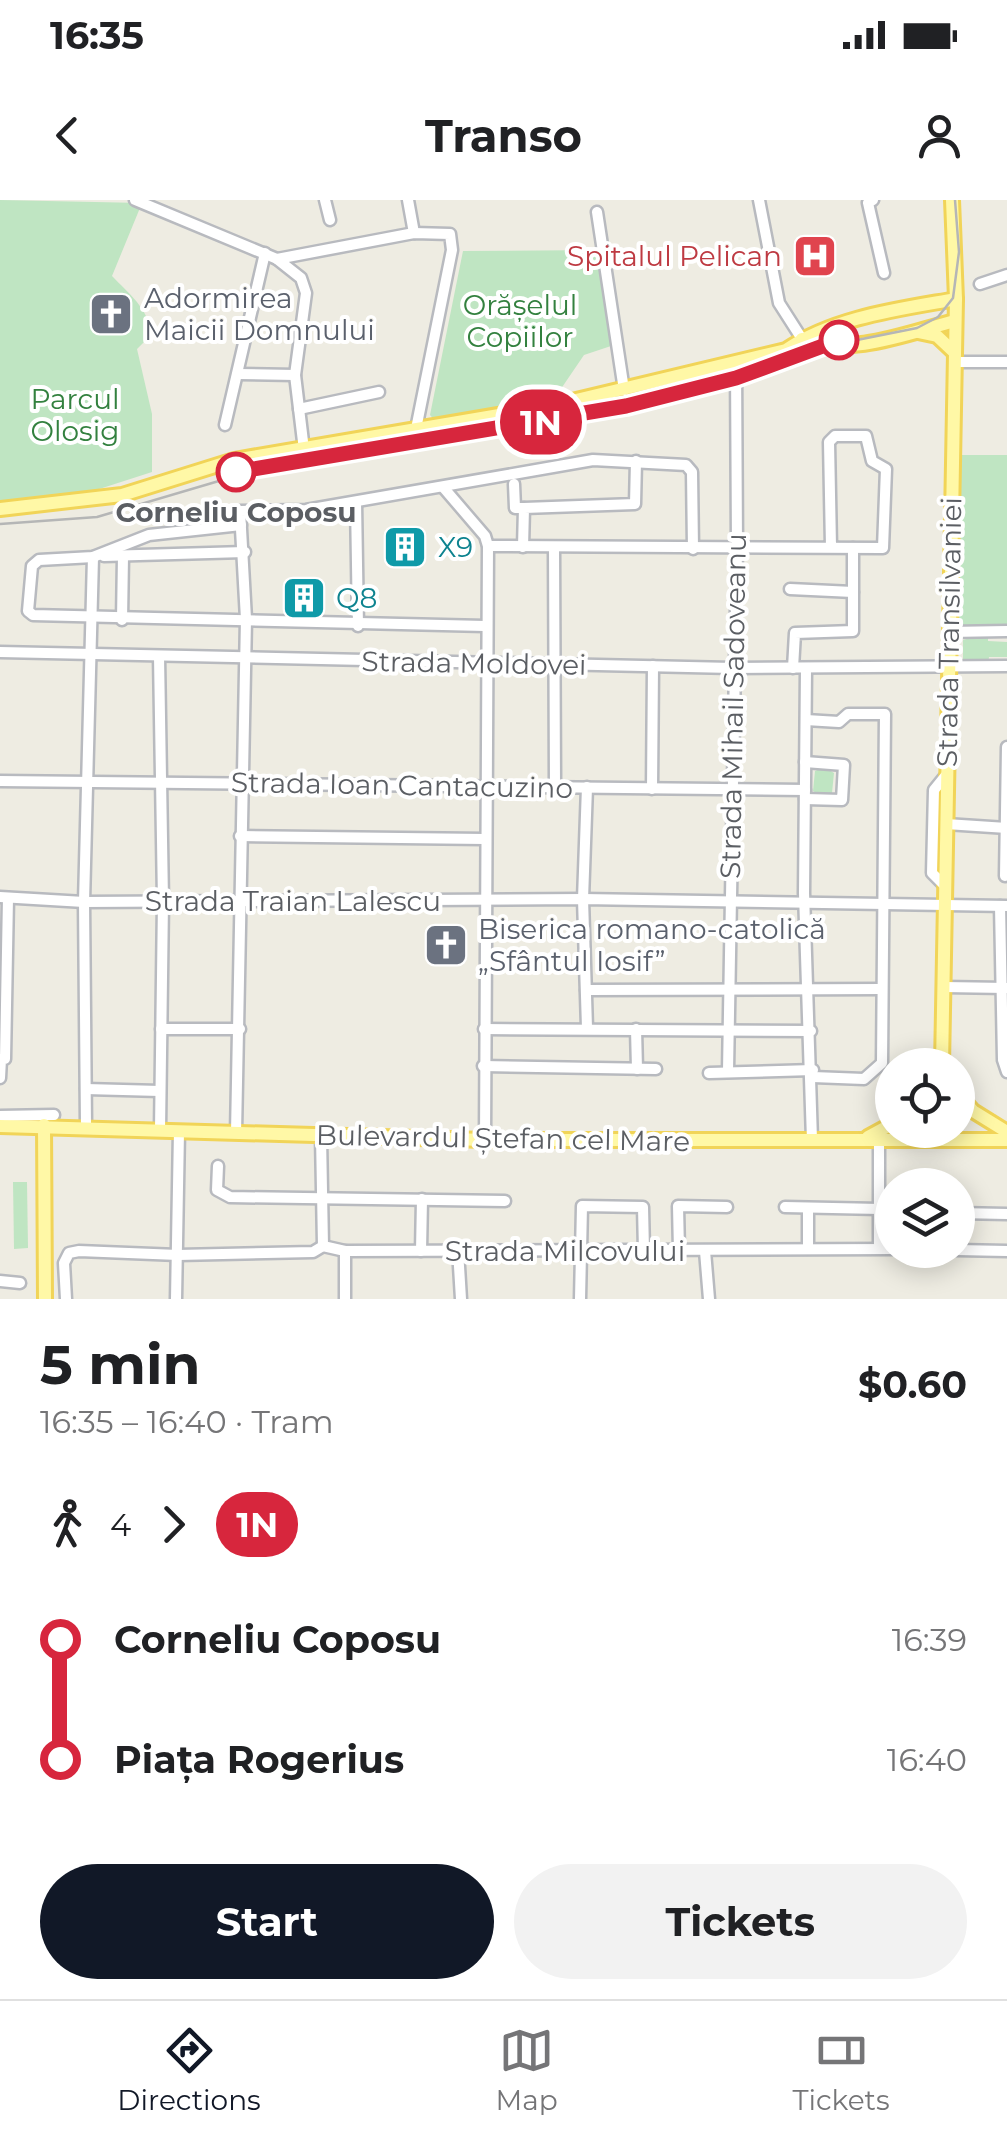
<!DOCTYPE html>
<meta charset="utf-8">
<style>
body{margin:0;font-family:Montserrat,sans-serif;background:#f2f2f2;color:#202124;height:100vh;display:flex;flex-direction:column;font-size:38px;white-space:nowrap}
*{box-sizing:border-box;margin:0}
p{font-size:32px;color:#757577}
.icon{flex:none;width:55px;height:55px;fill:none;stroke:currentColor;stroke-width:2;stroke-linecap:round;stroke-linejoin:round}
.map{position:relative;height:1099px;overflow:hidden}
.side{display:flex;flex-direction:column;background:#fff;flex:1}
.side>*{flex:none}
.badge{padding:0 20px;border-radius:32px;font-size:35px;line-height:65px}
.controls{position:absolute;left:875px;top:848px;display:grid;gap:20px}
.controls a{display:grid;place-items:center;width:100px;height:100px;border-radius:50%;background:#fff;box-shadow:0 5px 25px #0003;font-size:50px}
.map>.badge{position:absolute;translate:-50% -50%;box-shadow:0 0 0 5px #fff}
.legs{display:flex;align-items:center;gap:15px;height:110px;padding:0 40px;font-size:32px}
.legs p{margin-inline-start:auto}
.overview{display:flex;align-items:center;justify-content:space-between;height:170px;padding:0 40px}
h1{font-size:55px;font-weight:700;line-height:75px}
.primary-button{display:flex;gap:20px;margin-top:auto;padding:20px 40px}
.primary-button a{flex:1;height:115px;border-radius:60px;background:#111827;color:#fff;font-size:40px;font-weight:700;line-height:115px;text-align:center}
.primary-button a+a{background:#f2f2f2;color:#202124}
ul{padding:0 40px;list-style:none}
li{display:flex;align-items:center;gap:35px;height:120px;font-size:38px}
li i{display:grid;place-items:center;width:15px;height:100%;margin:0 12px;background:currentColor}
li i::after{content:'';width:25px;height:25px;margin:-12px;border:8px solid;border-radius:50%;background:#fff}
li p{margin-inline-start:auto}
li:first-child i{background:linear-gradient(#0000 50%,currentColor 0)}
li:last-child i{background:linear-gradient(currentColor 50%,#0000 0)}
.status{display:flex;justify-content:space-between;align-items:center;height:70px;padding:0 50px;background:#fff;direction:ltr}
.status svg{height:28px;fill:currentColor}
header{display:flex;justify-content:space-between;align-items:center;height:130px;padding:0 40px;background:#fff;font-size:45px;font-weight:700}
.menu{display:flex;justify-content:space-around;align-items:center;height:140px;border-top:2px solid #e0e0e0;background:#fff;font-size:28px;color:#757577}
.menu a{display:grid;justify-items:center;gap:5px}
.menu .on{color:#111827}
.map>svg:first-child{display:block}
.green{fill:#bfe5c2}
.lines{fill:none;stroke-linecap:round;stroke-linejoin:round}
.minor-casing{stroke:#b8babf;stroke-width:15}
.major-casing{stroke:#f1d458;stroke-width:18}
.minor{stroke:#fff;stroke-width:10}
.major{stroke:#fff8a6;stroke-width:12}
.tram{stroke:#b5b6b6;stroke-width:2.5}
.line-1-casing{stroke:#fff;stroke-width:22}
.line-1{stroke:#d7263d;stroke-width:15}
.stop-1-dot{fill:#fff;stroke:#d7263d;stroke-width:5}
.labels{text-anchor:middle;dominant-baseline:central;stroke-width:8;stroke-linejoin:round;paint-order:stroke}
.health-label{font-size:28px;fill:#be3a42;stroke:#fff;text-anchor:end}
.worship-label{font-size:28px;fill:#5b616d;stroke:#fff;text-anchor:start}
.park-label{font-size:28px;fill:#33813f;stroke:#fff}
.stop-label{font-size:28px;font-weight:bold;fill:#5b5e63;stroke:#fff}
.culture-label{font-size:28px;fill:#0d838f;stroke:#fff;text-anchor:start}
.street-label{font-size:28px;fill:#5b5e63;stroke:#fff}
</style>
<div class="status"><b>16:35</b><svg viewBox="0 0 49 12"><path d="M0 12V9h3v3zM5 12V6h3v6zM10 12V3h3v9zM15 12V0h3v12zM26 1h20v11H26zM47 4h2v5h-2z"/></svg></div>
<header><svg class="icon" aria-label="back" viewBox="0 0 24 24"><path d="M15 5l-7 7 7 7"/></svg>Transo<svg class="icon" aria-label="person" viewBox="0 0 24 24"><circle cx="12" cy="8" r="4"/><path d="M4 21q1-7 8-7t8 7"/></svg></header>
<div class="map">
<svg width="1007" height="1099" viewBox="0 0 1007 1099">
<rect width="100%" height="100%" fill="#eeece2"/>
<g class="green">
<path d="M0 0 142 3 112 76C128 93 152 111 150 136L137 149 152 214V272L90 292 0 301Z"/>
<path d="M601 50 614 145 584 155 552 202 438 224 430 215 463 51Z"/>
<path d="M958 255H1007V426L954 425Z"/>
<path d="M988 433V441L1007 442V457H989L988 464 963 460V440Z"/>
<path d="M824 567 834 573 832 593 823 597 813 591 815 571Z"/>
<path d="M13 982H27L28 1048 14 1049Z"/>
</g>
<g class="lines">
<g class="minor-casing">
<g id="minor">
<path d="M135 0 277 59 301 78 306 93 295 175 304 250"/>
<path d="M325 0 330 20"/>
<path d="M408 0 414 33"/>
<path d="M759 0 779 103 802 139"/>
<path d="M873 0 868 3 884 73"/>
<path d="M597 12 624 190"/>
<path d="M277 59 414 33 450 34 452 50 416 229"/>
<path d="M980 84 1007 75"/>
<path d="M954 162H1007"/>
<path d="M238 174 295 175"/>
<path d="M299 209 379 192"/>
<path d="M225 225 265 53"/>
<path d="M514 284 515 308H524"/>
<path d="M443 287 485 336 488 346 485 940"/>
<path d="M356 302 358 426"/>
<path d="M241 325 149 335 93 357 39 360 32 366 28 411 33 415 485 426"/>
<path d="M488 346 883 348 886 269 872 261 866 236H835L829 242 831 347"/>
<path d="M523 347 524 308 635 304 636 261"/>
<path d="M554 348 555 586"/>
<path d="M104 356 245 352"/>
<path d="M790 389 853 392"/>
<path d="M122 420 123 356"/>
<path d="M949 432 1007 431"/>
<path d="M0 452 733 468 1007 466"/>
<path d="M159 456 163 701 160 930"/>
<path d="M793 468 795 433 853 431V348"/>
<path d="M806 469 804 693 812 940"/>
<path d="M806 520 839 522 848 514H885L882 863 864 879 813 877"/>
<path d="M805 562 844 565 842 600 805 599"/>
<path d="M0 581 805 590"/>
<path d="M652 589 653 466"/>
<path d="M946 624 1007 628"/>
<path d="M240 636 485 639"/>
<path d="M1005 676 1007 547"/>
<path d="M945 686 932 673 934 590 947 574"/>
<path d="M0 697 84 702 583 699 1007 706"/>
<path d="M1000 706 1003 860 1007 872"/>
<path d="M944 787 1006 788"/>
<path d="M586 790 882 789"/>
<path d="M587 828 583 699 587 587"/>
<path d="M161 829H240"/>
<path d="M484 829 811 831"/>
<path d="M636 829 637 869"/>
<path d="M483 866 656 869"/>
<path d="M728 871 737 348 736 163"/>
<path d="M709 873 813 870"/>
<path d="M0 878 1 859H5L8 698"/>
<path d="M86 889 160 891"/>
<path d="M0 916 54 915"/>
<path d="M86 926 84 702 93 357"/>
<path d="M236 933 246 419 240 311 306 310 593 260 686 265 692 272 693 349"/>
<path d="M321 936 323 1046"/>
<path d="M879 939V1048"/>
<path d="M218 966 217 990 230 997 505 1001"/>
<path d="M785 1007 880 1009"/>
<path d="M958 1013 1007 1014"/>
<path d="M323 1046 345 1051 892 1049"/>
<path d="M808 1048V1008"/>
<path d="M458 1050 461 1099"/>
<path d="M957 1050 1007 1051"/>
<path d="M345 1051V1099"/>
<path d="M421 1051 422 999"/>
<path d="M679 1051 678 1006 727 1007"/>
<path d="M705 1051 709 1099"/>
<path d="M0 1081 20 1083"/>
<path d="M66 1099 64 1063 69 1053 79 1051 178 1055 313 1052 323 1046"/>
<path d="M176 1099 179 931"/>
<path d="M580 1099 582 1006 643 1007 644 1051"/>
</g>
</g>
<g class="major-casing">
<g id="major">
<path d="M918 132 937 136 954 152"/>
<path d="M802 139C850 157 908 133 955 121"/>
<path d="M0 309 122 295 234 260 551 206 786 150C834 117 900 109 956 99"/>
<path d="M942 865 956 99 952 0"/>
<path d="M958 894 973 911 1007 932"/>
<path d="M44 925 45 1099"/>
<path d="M0 926 485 940H1007"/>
<path d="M868 937 892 924"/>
</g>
</g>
<use href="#minor" class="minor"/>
<use href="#major" class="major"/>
<path class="tram" d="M0 324 97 317 229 278 630 209 736 182 847 142 917 128 938 117 953 98 959 52 955 0"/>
</g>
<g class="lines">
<g class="line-1-casing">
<path id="line-1" d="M236 272 626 206 736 178 839 140"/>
</g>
<use href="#line-1" class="line-1"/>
</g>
<defs>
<g id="hospital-square" transform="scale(2.25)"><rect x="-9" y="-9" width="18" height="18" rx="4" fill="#e0444e" stroke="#fff"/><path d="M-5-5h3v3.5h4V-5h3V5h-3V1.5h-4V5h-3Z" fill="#fff"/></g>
<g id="church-square" transform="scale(2.25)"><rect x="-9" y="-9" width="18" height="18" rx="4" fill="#6b7280" stroke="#fff"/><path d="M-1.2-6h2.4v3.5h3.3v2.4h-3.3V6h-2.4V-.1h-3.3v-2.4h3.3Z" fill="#fff"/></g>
<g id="building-square" transform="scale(2.25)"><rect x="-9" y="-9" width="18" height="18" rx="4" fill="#0f9aa8" stroke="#fff"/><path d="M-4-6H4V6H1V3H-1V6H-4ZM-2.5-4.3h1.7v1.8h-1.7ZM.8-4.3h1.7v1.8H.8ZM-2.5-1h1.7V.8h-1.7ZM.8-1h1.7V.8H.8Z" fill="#fff"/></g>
</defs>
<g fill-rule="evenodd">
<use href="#hospital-square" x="815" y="56"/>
<use href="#church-square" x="111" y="114"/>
<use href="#building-square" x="405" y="347"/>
<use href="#building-square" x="304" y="398"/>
<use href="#church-square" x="446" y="745"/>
</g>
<g class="stop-1-dot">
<circle cx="839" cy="140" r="18"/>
<circle cx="236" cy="272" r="18"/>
</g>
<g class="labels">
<g class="health-label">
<text x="782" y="56">Spitalul Pelican</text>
</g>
<g class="worship-label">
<text x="144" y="98">Adormirea<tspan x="144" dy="32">Maicii Domnului</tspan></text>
<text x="478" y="729">Biserica romano-catolică<tspan x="478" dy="32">„Sfântul Iosif”</tspan></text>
</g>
<g class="park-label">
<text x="520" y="105">Orășelul<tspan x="520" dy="32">Copiilor</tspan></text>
<text x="75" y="199">Parcul<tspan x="75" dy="32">Olosig</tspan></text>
</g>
<g class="stop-label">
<text x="236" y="312">Corneliu Coposu</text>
</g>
<g class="culture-label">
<text x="438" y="347">X9</text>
<text x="336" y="398">Q8</text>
</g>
<g class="street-label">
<text transform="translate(949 432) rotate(-89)">Strada Transilvaniei</text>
<text transform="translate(474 463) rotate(1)">Strada Moldovei</text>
<text transform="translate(733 506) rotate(-89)">Strada Mihail Sadoveanu</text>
<text transform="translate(402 585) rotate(1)">Strada Ioan Cantacuzino</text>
<text x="293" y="701">Strada Traian Lalescu</text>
<text transform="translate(503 938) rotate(1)">Bulevardul Ștefan cel Mare</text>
<text x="565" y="1051">Strada Milcovului</text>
</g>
</g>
</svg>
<div class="controls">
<a><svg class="icon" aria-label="locate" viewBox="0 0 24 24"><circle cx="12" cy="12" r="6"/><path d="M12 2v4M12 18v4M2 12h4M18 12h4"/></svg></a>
<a><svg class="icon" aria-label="layers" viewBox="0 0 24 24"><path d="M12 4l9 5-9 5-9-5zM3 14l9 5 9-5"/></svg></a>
</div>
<b class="badge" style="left:541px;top:222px;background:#d7263d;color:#fff">1N</b>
</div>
<section class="side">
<div class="overview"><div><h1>5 min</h1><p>16:35 – 16:40 · Tram</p></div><b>$0.60</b></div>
<div class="legs"><svg class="icon" aria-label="walk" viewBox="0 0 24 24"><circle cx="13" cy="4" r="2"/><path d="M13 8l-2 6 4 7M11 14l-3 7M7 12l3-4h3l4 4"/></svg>4<svg class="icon" aria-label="forward" viewBox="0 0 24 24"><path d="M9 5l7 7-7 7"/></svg><b class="badge" style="background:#d7263d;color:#fff">1N</b></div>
<ul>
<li><i style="color:#d7263d"></i><b>Corneliu Coposu</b><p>16:39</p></li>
<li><i style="color:#d7263d"></i><b>Piața Rogerius</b><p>16:40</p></li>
</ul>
<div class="primary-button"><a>Start</a><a>Tickets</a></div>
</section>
<nav class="menu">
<a class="on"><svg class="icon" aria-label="directions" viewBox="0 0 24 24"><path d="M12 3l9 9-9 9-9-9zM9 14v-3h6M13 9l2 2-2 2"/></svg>Directions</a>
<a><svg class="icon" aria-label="map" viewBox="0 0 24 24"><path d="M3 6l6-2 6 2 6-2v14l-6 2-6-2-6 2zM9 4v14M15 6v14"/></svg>Map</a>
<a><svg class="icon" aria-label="tickets" viewBox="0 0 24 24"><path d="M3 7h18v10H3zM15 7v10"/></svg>Tickets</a>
</nav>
